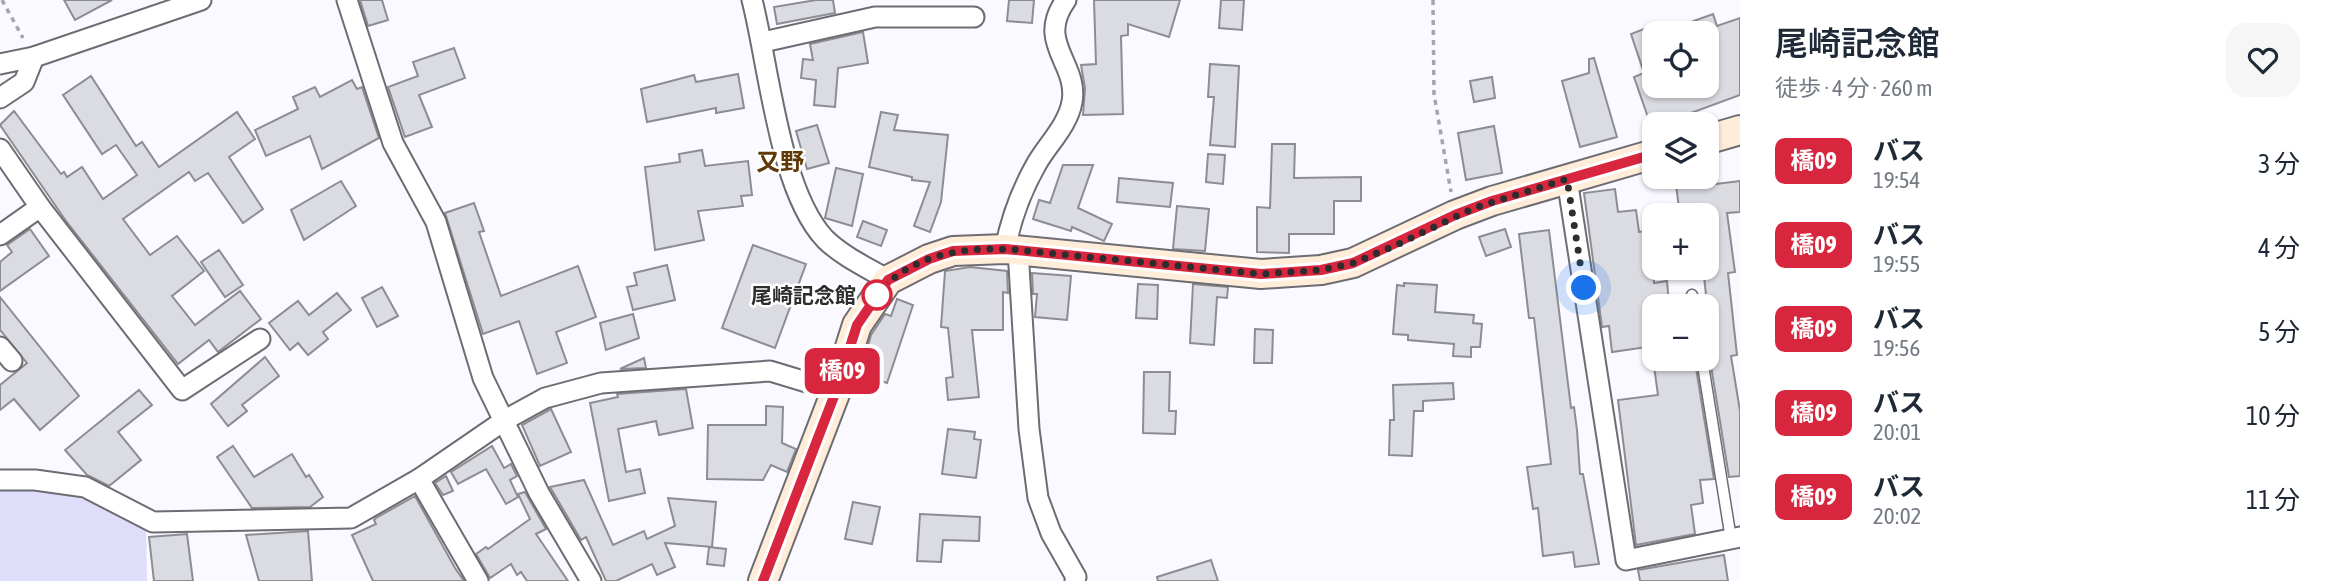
<!DOCTYPE html>
<html lang="ja">
<meta charset="utf-8">
<style>
body{margin:0;font-family:"Asap Condensed","Noto Sans JP",sans-serif;background:#f6f6f7;color:#1f2937;height:100vh;display:flex;flex-direction:column;font-size:26px;white-space:nowrap}
*{box-sizing:border-box;margin:0}
p{font-size:23px;color:#747a83}
.icon{flex:none;width:38px;height:38px;fill:none;stroke:currentColor;stroke-width:2;stroke-linecap:round;stroke-linejoin:round}
.map{position:relative;flex:1;overflow:hidden}
.side{display:flex;flex-direction:column;background:#fff;width:595px}
.side>*{flex:none}
.badge{padding:0 14px;border-radius:10px;font-size:24px;line-height:46px}
.fabs{position:absolute;left:1642px;top:21px;display:grid;gap:14px}
.fabs a{display:grid;place-items:center;width:77px;height:77px;border-radius:14px;background:#fff;box-shadow:0 2px 5px #0004;font-size:35px}
.you{position:absolute;width:35px;height:35px;margin:-18px;border:5px solid #fff;border-radius:50%;background:#1a73e8;box-shadow:0 0 0 10px #1a73e833}
.map>.badge{position:absolute;translate:-50% -50%;box-shadow:0 0 0 4px #fff}
.round{display:grid;place-items:center;flex:none;width:74px;height:74px;border-radius:21px;background:#f6f6f7}
.summary{display:flex;align-items:center;justify-content:space-between;height:119px;padding:0 35px}
h1{font-size:33px;font-weight:600;line-height:52px}
ul{padding:0;list-style:none}
li{display:flex;align-items:center;gap:21px;height:84px;padding:0 35px}
li div{flex:1}
li b{display:block;font-size:26px}
li em{font-style:normal}
li .badge{min-width:77px;font-weight:700;text-align:center}
main{display:flex;flex:1;min-height:0}
.map>svg:first-child{display:block}
.green{fill:#deddfa}
.building{fill:#dbdbe2;stroke:#8c8c93;stroke-width:2}
.lines{fill:none;stroke-linecap:round;stroke-linejoin:round}
.lane-casing{stroke:#6c6c72;stroke-width:13}
.street-casing{stroke:#6c6c72;stroke-width:23}
.secondary-casing{stroke:#6c6c72;stroke-width:32}
.path{stroke:#a4a4a9;stroke-width:3.5;stroke-dasharray:5 5;stroke-linecap:butt}
.lane{stroke:#fff;stroke-width:10}
.street{stroke:#fff;stroke-width:19}
.secondary{stroke:#ffedda;stroke-width:28}
.line-casing{stroke:#fff;stroke-width:16}
.line{stroke:#d7263d;stroke-width:10}
.walk{stroke:#2d2d30;stroke-width:7;stroke-dasharray:0 12.6}
.stop-dot{fill:#fff;stroke:#d7263d;stroke-width:3.5}
.labels{text-anchor:middle;dominant-baseline:central;stroke-width:5;stroke-linejoin:round;paint-order:stroke}
.stop-label{font-size:21px;font-weight:bold;fill:#2d2d30;stroke:#fff;text-anchor:end}
.quarter-label{font-size:24px;font-weight:bold;fill:#5f3908;stroke:#fff}
</style>
<main>
<div class="map">
<svg width="1740" height="581" viewBox="0 0 1740 581">
<rect width="100%" height="100%" fill="#f9f9ff"/>
<path class="green" d="M23 488 90 500 146 528 147 581H0V490Z"/>
<g class="building">
<path d="M64 0H112L75 20Z"/>
<path d="M360 0H382L388 20 368 26Z"/>
<path d="M816 0H833L835 13 777 24 774 7Z"/>
<path d="M1009 0H1034L1032 23 1007 21Z"/>
<path d="M1094 0H1180L1169 37 1128 24V35L1121 36 1123 114 1083 115 1085 88 1081 65 1096 64Z"/>
<path d="M1221 0H1244L1242 30 1219 28Z"/>
<path d="M1713 14 1717 26 1740 18V95L1661 124H1656L1654 119 1651 126 1634 77 1644 73 1631 34 1654 25V86H1706V33H1666V31Z"/>
<path d="M863 32 868 63 838 68 835 107 814 105 816 80 801 78 803 59 813 60 810 44Z"/>
<path d="M454 48 465 78 419 95 432 127 405 137 388 87 418 76 413 62Z"/>
<path d="M1594 58 1617 137 1580 147 1562 81 1589 73V59Z"/>
<path d="M1210 64 1239 66 1235 147 1210 145 1214 97H1208Z"/>
<path d="M738 74 744 108 716 113V108L647 122 641 89 694 75 696 82Z"/>
<path d="M91 76 136 146 142 142 159 167 237 112 255 139 229 157 263 209 243 223 208 173 195 181 189 172 123 219 150 255 177 236 204 271 172 296 195 325 240 291 261 319 218 352 209 340 178 364 66 221 0 125 14 111 61 174 64 172 67 177 82 167 103 199 137 175 116 145 102 154 63 95Z"/>
<path d="M1492 77 1495 98 1474 102 1470 81Z"/>
<path d="M352 80 357 89 362 87 379 138 322 169 310 136 266 156 255 130 298 109 293 97 315 87 320 97Z"/>
<path d="M881 112 898 115 894 130 948 135 941 202 930 232 914 226 930 182 912 180V177L869 167Z"/>
<path d="M817 125 829 163 807 169 796 131Z"/>
<path d="M1494 126 1502 173 1466 180 1458 133Z"/>
<path d="M1272 144H1295L1294 178 1361 177V201H1334V234H1289V253L1257 252V207L1270 208Z"/>
<path d="M702 150 705 166 748 161 752 195 741 196 743 206 698 211 704 240 655 250 645 167 680 162 679 154Z"/>
<path d="M1208 154 1225 155 1223 184 1206 182Z"/>
<path d="M1063 165H1093L1078 208 1112 224 1104 241 1072 227 1071 231 1033 219 1039 200 1050 203Z"/>
<path d="M836 168 863 174 852 226 825 218Z"/>
<path d="M1119 178 1173 183 1170 207 1117 202Z"/>
<path d="M341 181 356 206 304 240 291 210Z"/>
<path d="M1740 181V212L1727 213 1735 272 1728 273 1737 355 1731 356 1740 411V476L1729 477 1711 366H1714L1703 268H1706V215H1680L1676 185 1699 182 1700 186Z"/>
<path d="M1615 189 1618 212 1636 210 1639 232 1654 230V283L1667 281 1669 304 1654 306V346L1612 352 1609 326 1602 327 1584 193Z"/>
<path d="M474 203 484 231 479 232 501 296 578 266 596 317 556 332 567 363 537 374 519 321 483 334 445 213Z"/>
<path d="M1177 206 1209 209 1205 251 1173 249Z"/>
<path d="M863 221 887 230 881 246 857 237Z"/>
<path d="M30 229 49 256 0 291V262L12 252 7 245Z"/>
<path d="M1505 229 1511 247 1486 256 1479 237Z"/>
<path d="M1549 230 1571 408 1574 407 1577 430 1580 474H1583L1599 564 1575 567 1573 552 1543 556 1538 508 1533 509 1527 467 1551 464 1534 318H1529L1519 234Z"/>
<path d="M753 245 806 264 775 348 722 328Z"/>
<path d="M219 250 243 285 225 297 201 262Z"/>
<path d="M667 265 675 300 633 310 627 287 637 285 634 273Z"/>
<path d="M970 267 1007 271 1008 293 1003 292V330H972L979 397 948 400 946 378 953 377 948 328 941 327 945 271Z"/>
<path d="M1032 273 1071 276 1067 320 1035 317 1037 294H1033Z"/>
<path d="M1404 283 1437 285 1435 312 1474 315 1473 323 1482 324 1480 347H1471V357L1453 356 1454 344 1408 340V335L1393 334 1397 285 1404 286Z"/>
<path d="M1138 284 1158 285 1157 319 1136 318Z"/>
<path d="M1193 284 1228 287 1227 298 1217 297 1214 345 1190 343Z"/>
<path d="M382 287 398 316 377 327 362 298Z"/>
<path d="M337 293 351 310 323 332 328 339 308 355 298 343 290 350 269 323 298 301 309 315Z"/>
<path d="M0 297 79 396 40 430 14 399 0 410V385L27 363 0 330Z"/>
<path d="M897 299 913 305 887 383 860 374 871 335 885 314 891 316Z"/>
<path d="M633 314 639 338 606 350 600 323Z"/>
<path d="M1255 329 1273 330 1272 363H1254Z"/>
<path d="M265 357 279 376 242 405 247 411 228 426 211 404Z"/>
<path d="M644 358 646 368 620 369Z"/>
<path d="M1653 359H1678L1680 370 1696 368 1714 479 1700 480 1703 503 1691 505 1695 534 1636 545 1618 400 1658 395Z"/>
<path d="M1144 372H1170L1169 411H1176L1175 434 1143 433Z"/>
<path d="M1453 383 1454 399 1423 401V411H1414L1412 456 1389 455 1390 420H1394L1393 385Z"/>
<path d="M686 389 693 428 659 435 656 421 618 429 626 472 640 469 645 493 609 501 590 403 618 397 617 394Z"/>
<path d="M139 390 152 405 118 432 141 460 109 486 87 475 65 450Z"/>
<path d="M766 406 783 407 782 443 796 449 787 472 771 465 763 480 707 479 708 425H766Z"/>
<path d="M551 409 571 452 540 466 522 425Z"/>
<path d="M948 429 975 432 974 439 981 440 976 478 942 474Z"/>
<path d="M233 446 254 477 292 454 306 477 309 475 323 497 310 507 252 508 217 457Z"/>
<path d="M492 446 504 468 511 464 517 476 510 480 518 497 506 504 486 469 458 484 451 472Z"/>
<path d="M446 476 453 491 443 495 435 483Z"/>
<path d="M584 480 613 545 644 531 647 539 675 526 668 498 716 502 712 547 665 543 675 567 657 575 652 564 616 581H606L586 537 581 540 550 487Z"/>
<path d="M525 492 546 529 536 534 568 581H527L521 572 517 575 511 564 490 578 476 554 486 547 488 549 530 519 518 494Z"/>
<path d="M415 496 455 568 464 581H373L352 535 376 524 374 520 376 518Z"/>
<path d="M853 502 880 507 872 544 845 539Z"/>
<path d="M920 514 980 517 979 541 943 540 941 562 917 561Z"/>
<path d="M308 531 312 581H259L246 535Z"/>
<path d="M187 534 193 581H154L149 537Z"/>
<path d="M709 547 726 549 724 566 707 564Z"/>
<path d="M1724 555 1728 581H1640L1638 570Z"/>
<path d="M1211 560 1218 581H1158L1157 577Z"/>
</g>
<g class="lines">
<g class="lane-casing">
<g id="lane">
<path d="M1692 295 1694 306"/>
<path d="M1702 359 1731 539"/>
</g>
</g>
<g class="street-casing">
<g id="street">
<path d="M347 0 393 143 436 222 483 378 539 493 591 581"/>
<path d="M752 0C769 66 779 190 825 239 842 256 868 268 888 280"/>
<path d="M763 42 875 17H974"/>
<path d="M0 64 34 57 201 0"/>
<path d="M0 98 24 82 34 57"/>
<path d="M0 149 40 207 182 390 260 339"/>
<path d="M1567 179 1626 560 1740 537"/>
<path d="M0 235 40 207"/>
<path d="M1005 249C1011 218 1021 191 1037 163 1048 144 1068 125 1072 102 1079 63 1035 43 1066 0"/>
<path d="M1018 250 1029 429 1038 498 1051 533 1076 577 1075 581"/>
<path d="M0 347 12 361"/>
<path d="M0 480H35L85 487 153 522 351 518 419 479"/>
<path d="M478 581 419 479 505 420 545 398 601 383 770 371 836 391"/>
</g>
</g>
<g class="secondary-casing">
<g id="secondary">
<path d="M1706 140 1740 130"/>
<path d="M763 581 836 391 857 325 888 280 929 259 953 251 1005 249 1261 274 1321 270 1353 263 1455 215 1492 201 1654 154"/>
</g>
</g>
<g class="path">
<path d="M2 0 23 38"/>
<path d="M1433 0 1434 94 1451 192"/>
</g>
<use href="#lane" class="lane"/>
<use href="#street" class="street"/>
<use href="#secondary" class="secondary"/>
</g>
<g class="lines">
<g class="line-casing">
<path id="line" d="M763 581 836 391 857 325 888 280 929 259 953 251 1005 249 1261 274 1321 270 1353 263 1455 215 1492 201 1654 154"/>
</g>
<use href="#line" class="line"/>
<path class="walk" d="M877 295C910 253 968 246 1018 250L1261 274 1321 270 1353 263 1392 247 1474 208 1567 179 1584 288"/>
</g>
<circle class="stop-dot" cx="877" cy="295" r="14"/>
<g class="labels">
<g class="stop-label">
<text x="856" y="295">尾崎記念館</text>
</g>
<g class="quarter-label">
<text x="780" y="161">又野</text>
</g>
</g>
</svg>
<div class="fabs">
<a><svg class="icon" aria-label="locate" viewBox="0 0 24 24"><circle cx="12" cy="12" r="6"/><path d="M12 2v4M12 18v4M2 12h4M18 12h4"/></svg></a>
<a><svg class="icon" aria-label="layers" viewBox="0 0 24 24"><path d="M12 4l9 5-9 5-9-5zM3 14l9 5 9-5"/></svg></a>
<a>+</a>
<a>−</a>
</div>
<div class="you" style="left:1584px;top:288px"></div>
<b class="badge" style="left:842px;top:371px;background:#d7263d;color:#fff">橋09</b>
</div>
<section class="side">
<div class="summary"><div><h1>尾崎記念館</h1><p>徒歩 · 4 分 · 260 m</p></div><a class="round"><svg class="icon" aria-label="heart" viewBox="0 0 24 24"><path d="M12 20l-8-8c-3-5 5-10 8-4 3-6 11-1 8 4z"/></svg></a></div>
<ul>
<li><span class="badge" style="background:#d7263d;color:#fff">橋09</span><div><b>バス</b><p>19:54</p></div><em>3 分</em></li>
<li><span class="badge" style="background:#d7263d;color:#fff">橋09</span><div><b>バス</b><p>19:55</p></div><em>4 分</em></li>
<li><span class="badge" style="background:#d7263d;color:#fff">橋09</span><div><b>バス</b><p>19:56</p></div><em>5 分</em></li>
<li><span class="badge" style="background:#d7263d;color:#fff">橋09</span><div><b>バス</b><p>20:01</p></div><em>10 分</em></li>
<li><span class="badge" style="background:#d7263d;color:#fff">橋09</span><div><b>バス</b><p>20:02</p></div><em>11 分</em></li>
</ul>
</section>
</main>
